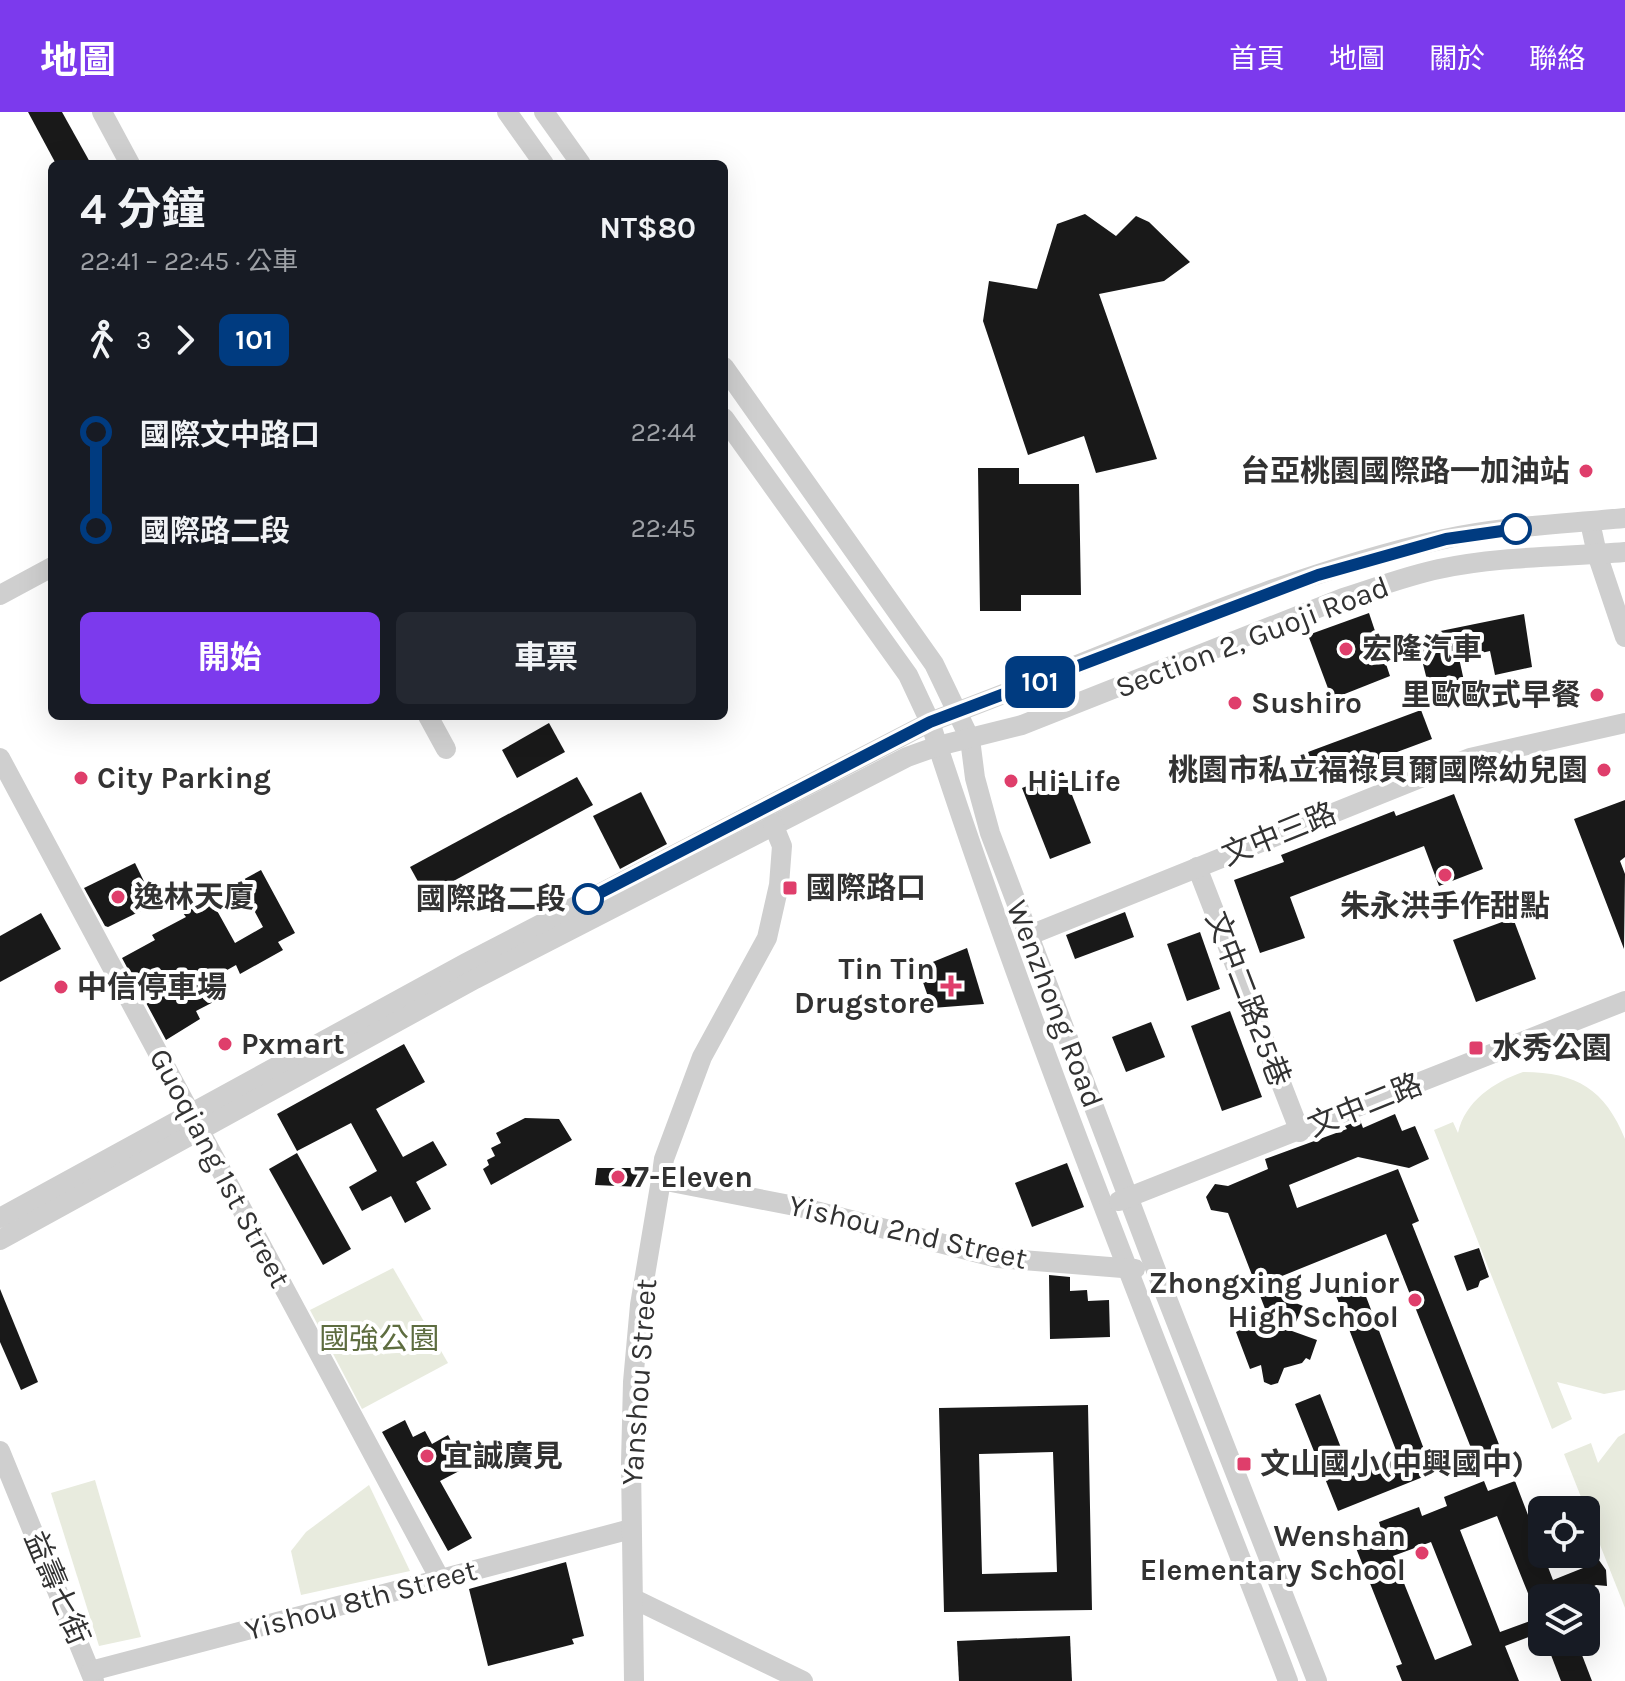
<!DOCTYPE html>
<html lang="zh-TW">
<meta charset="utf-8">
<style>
body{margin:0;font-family:Karla,"Noto Sans TC",sans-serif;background:#242831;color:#f1f3f6;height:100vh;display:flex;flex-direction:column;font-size:30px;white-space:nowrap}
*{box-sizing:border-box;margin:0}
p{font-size:26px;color:#9ea1a6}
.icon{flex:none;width:44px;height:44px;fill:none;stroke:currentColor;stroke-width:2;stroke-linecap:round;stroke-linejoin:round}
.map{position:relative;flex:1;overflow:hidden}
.side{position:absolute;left:48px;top:48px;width:680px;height:560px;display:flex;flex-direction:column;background:#171b24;border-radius:12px;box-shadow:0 8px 32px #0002}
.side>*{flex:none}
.badge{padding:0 16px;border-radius:12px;font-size:28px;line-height:52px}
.buttons{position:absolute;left:1528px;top:1384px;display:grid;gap:16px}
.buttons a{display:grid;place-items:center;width:72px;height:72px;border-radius:12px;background:#171b24;box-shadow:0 8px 32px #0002;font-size:40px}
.map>.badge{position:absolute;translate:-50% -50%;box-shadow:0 0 0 4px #fff}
.legs{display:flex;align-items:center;gap:12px;height:88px;padding:0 32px;font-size:26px}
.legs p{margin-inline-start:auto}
.overview{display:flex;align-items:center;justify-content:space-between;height:136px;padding:0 32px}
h1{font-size:44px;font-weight:700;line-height:60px}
.action{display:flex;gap:16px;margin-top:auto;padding:16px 32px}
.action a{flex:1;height:92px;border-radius:12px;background:#7c3aed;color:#fff;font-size:32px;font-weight:700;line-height:92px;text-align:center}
.action a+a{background:#242831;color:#f1f3f6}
ul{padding:0 32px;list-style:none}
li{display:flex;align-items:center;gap:28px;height:96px;font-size:30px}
li i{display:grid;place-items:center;width:12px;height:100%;margin:0 10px;background:currentColor}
li i::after{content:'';width:20px;height:20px;margin:-10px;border:6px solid;border-radius:50%;background:#171b24}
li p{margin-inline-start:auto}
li:first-child i{background:linear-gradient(#0000 50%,currentColor 0)}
li:last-child i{background:linear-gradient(currentColor 50%,#0000 0)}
header{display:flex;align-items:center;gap:48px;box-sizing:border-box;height:112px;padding:0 40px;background:#7c3aed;color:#fff}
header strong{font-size:38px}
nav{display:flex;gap:44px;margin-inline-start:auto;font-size:28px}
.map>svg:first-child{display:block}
.green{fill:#e8ebde}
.building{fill:#191919;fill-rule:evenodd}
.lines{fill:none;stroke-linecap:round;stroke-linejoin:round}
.minor{stroke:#cfcfcf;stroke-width:20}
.line-1-casing{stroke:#fff;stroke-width:18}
.line-1{stroke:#003b80;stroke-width:12}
.poi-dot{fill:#df3e6b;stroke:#fff;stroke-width:3}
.stop-1-dot{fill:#fff;stroke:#003b80;stroke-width:4}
.labels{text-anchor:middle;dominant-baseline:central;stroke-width:8;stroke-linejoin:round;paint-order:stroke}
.poi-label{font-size:30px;font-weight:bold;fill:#323232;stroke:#fff;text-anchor:start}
.street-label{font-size:30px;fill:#323232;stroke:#fff}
.stop-label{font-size:30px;font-weight:bold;fill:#323232;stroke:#fff;text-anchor:end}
.park-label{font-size:30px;fill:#5e6d40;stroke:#fff}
</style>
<header>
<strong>地圖</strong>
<nav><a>首頁</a><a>地圖</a><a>關於</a><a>聯絡</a></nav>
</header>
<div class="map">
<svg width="1625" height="1569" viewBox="0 0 1625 1569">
<rect width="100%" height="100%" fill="#fff"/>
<g class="green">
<path d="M1523 960C1576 960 1605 977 1625 1027V1278L1604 1282 1557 1270 1572 1307 1552 1317 1434 1018 1453 1010 1458 1021C1465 989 1494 970 1523 960Z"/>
<path d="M393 1156 448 1251 362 1297 310 1198Z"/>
<path d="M1625 1321V1496L1564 1342 1591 1331 1598 1351 1618 1325Z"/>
<path d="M95 1368 141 1525 99 1534 51 1381Z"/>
<path d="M369 1373 410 1459 301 1483 291 1439 306 1420Z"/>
</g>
<g class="building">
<path d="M28 0H62L91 52H56Z"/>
<path d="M1085 102 1116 124 1136 104 1149 110 1190 150 1164 169 1099 182 1157 347 1096 361 1084 324 1028 343 983 209 989 169 1037 177 1057 112Z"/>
<path d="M978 356H1019V372H1079L1081 483H1021V499H980Z"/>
<path d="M1369 501 1390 564 1332 587 1308 523Z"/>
<path d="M1524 502 1532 555 1495 563 1490 539 1459 546 1464 569 1429 576 1416 524Z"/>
<path d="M1421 598 1432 627 1319 669 1308 640Z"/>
<path d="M549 611 565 640 517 666 502 638Z"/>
<path d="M1063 660 1091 731 1050 747 1022 676Z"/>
<path d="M577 665 593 693 426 784 410 755Z"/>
<path d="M641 680 667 732 620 757 593 704Z"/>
<path d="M1454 682 1483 757 1439 774 1424 734 1290 785 1305 826 1260 841 1234 768 1284 750 1281 743 1394 699 1396 704Z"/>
<path d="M1625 688V745L1620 749 1625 762 1624 837 1574 707Z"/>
<path d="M135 751 155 792 108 815 105 814 84 776Z"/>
<path d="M261 758 295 821 278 830 283 838 240 862 236 853 213 866 223 885 196 899 200 907 166 928 122 846 155 828 152 823 186 805 183 801 210 786 235 831 263 815 239 770Z"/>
<path d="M1125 800 1134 825 1075 847 1066 823Z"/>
<path d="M41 801 61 837 0 870V824Z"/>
<path d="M1513 806 1536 867 1476 890 1453 828Z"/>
<path d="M1200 820 1220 877 1187 889 1167 832Z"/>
<path d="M967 836 984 892 932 896 918 856Z"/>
<path d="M1230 899 1262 985 1222 999 1191 914Z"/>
<path d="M1151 910 1165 945 1126 960 1112 925Z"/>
<path d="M404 932 425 970 376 997 403 1045 433 1029 447 1053 416 1070 431 1097 405 1111 391 1084 362 1099 349 1075 377 1059 351 1011 297 1039 277 1002Z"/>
<path d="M1395 1002 1402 1019 1415 1014 1429 1047 1409 1056 1358 1045 1289 1073 1297 1096 1398 1057 1419 1109 1412 1112 1500 1335 1475 1346 1386 1122 1282 1164 1288 1180 1286 1187 1303 1194 1292 1219 1317 1228 1310 1248 1306 1246 1302 1251 1284 1256 1278 1271 1271 1273 1264 1270 1261 1253 1250 1257 1236 1220 1242 1217 1248 1199 1269 1207 1228 1101 1211 1098 1206 1085 1215 1072 1228 1074 1268 1057 1265 1047 1347 1017 1345 1014 1360 1008 1363 1016Z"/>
<path d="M525 1006 559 1007 572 1028 491 1073 483 1057 489 1053 487 1048 495 1044 491 1036 501 1031 496 1021Z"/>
<path d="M297 1041 351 1137 323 1153 269 1057Z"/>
<path d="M1067 1051 1084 1095 1032 1115 1015 1071Z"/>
<path d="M597 1056H641V1075L595 1073Z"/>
<path d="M1479 1136 1489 1165 1480 1169 1478 1175 1467 1179 1454 1144Z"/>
<path d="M1049 1163 1070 1165V1179L1087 1178 1088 1189 1109 1188 1110 1225 1050 1227Z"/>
<path d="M1359 1166 1433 1361 1338 1399 1295 1292 1320 1282 1352 1364 1399 1346 1333 1176Z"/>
<path d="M0 1177 38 1270 21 1278 0 1230Z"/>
<path d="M1088 1293 1092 1498 944 1500 939 1296ZM1053 1340 1057 1460 982 1462 979 1342Z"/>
<path d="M405 1308 413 1325 425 1319 432 1332 448 1323 465 1356 440 1369 472 1426 448 1439 382 1320Z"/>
<path d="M1484 1369 1488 1379 1515 1369 1553 1468 1588 1454 1596 1444 1606 1458 1607 1474 1596 1473 1572 1486H1542V1520L1505 1534 1519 1569H1402L1396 1554 1402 1552 1354 1431 1382 1420 1379 1410 1419 1395 1422 1404 1447 1394 1444 1385ZM1497 1404 1538 1506 1500 1520 1460 1418ZM1431 1430 1472 1533 1435 1548 1393 1444Z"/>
<path d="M566 1450 584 1524 572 1527 574 1532 488 1554 469 1477Z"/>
<path d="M1070 1524 1072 1569H959L957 1529Z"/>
<path d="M1546 1530H1577L1592 1569H1561Z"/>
</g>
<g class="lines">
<g class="minor">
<path d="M102 0 130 52"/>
<path d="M507 0 544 52"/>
<path d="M544 0 581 52"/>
<path d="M724 255 934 552 970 627 975 666 990 721 1157 1161 1317 1569"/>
<path d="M724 306 908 563 930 610C1035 935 1166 1251 1288 1569"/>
<path d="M1590 410 1597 442 1625 525"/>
<path d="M0 483 52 455"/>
<path d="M428 604 446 637"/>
<path d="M0 646 440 1467"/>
<path d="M1197 755 1300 1020"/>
<path d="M1030 823 1470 646 1625 611"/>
<path d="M661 1068 800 1095 998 1146 1135 1157"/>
<path d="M1119 1089 1625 889"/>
<path d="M0 1106 466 851 930 610C1100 548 1267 467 1444 427 1503 414 1565 412 1625 406"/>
<path d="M0 1128 475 867 907 645 938 634 1022 613 1343 486C1375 476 1406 464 1439 457 1500 444 1563 445 1625 440"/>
<path d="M0 1339 94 1569"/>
<path d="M634 1487 803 1569"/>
<path d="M91 1559 631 1417"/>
<path d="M634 1569 631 1351 633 1270 640 1193 661 1068 664 1047 702 945 767 826 779 773 782 734 773 712"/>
</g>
</g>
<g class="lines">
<g class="line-1-casing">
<path id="line-1" d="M588 787 930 610 1318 463 1446 427 1516 417"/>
</g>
<use href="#line-1" class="line-1"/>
</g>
<g class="poi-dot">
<circle cx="1586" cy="359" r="8"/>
<circle cx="1346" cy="537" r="8"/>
<circle cx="1597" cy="583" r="8"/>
<circle cx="1235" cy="591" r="8"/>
<circle cx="1604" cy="658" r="8"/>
<circle cx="81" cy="666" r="8"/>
<circle cx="1011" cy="669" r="8"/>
<circle cx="1445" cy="763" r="8"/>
<rect x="782" y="768" width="16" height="16" rx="4"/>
<circle cx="118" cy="785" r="8"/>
<path d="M947 862h8v8h8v8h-8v8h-8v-8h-8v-8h8z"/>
<circle cx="61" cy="875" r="8"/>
<circle cx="225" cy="932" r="8"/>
<rect x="1468" y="928" width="16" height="16" rx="4"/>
<circle cx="618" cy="1065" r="8"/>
<circle cx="1415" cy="1188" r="8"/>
<circle cx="427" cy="1344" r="8"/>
<rect x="1236" y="1344" width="16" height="16" rx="4"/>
<circle cx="1422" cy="1441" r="8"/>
</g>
<g class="stop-1-dot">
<circle cx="1516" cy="417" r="14"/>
<circle cx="588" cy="787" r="14"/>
</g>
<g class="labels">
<g class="poi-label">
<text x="1570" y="359" text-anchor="end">台亞桃園國際路一加油站</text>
<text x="1362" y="537">宏隆汽車</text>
<text x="1581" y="583" text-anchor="end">里歐歐式早餐</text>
<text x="1251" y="591">Sushiro</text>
<text x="1588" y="658" text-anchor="end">桃園市私立福祿貝爾國際幼兒園</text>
<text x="97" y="666">City Parking</text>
<text x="1027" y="669">Hi-Life</text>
<text x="806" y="776">國際路口</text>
<text x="134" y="785">逸林天廈</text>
<text x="1445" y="794" text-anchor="middle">朱永洪手作甜點</text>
<text x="935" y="857" text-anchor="end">Tin Tin<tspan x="935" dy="34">Drugstore</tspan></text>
<text x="77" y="875">中信停車場</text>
<text x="241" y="932">Pxmart</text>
<text x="1492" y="936">水秀公園</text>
<text x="634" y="1065">7-Eleven</text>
<text x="1399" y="1171" text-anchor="end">Zhongxing Junior<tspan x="1399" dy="34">High School</tspan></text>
<text x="443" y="1344">宜誠廣見</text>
<text x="1260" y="1352">文山國小(中興國中)</text>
<text x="1406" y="1424" text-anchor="end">Wenshan<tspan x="1406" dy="34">Elementary School</tspan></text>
</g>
<g class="street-label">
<text transform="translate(1252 525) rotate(-21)">Section 2, Guoji Road</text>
<text transform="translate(1279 722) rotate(-22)">文中三路</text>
<text transform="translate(1248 887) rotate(69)">文中二路25巷</text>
<text transform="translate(1055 892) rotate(69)">Wenzhong Road</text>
<text transform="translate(1365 993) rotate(-22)">文中二路</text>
<text transform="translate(220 1056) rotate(62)">Guoqiang 1st Street</text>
<text transform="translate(908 1120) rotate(13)">Yishou 2nd Street</text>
<text transform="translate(639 1270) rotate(-86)">Yanshou Street</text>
<text transform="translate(57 1476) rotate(67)">益壽七街</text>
<text transform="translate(361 1488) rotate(-15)">Yishou 8th Street</text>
</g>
<g class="stop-label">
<text x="566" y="787">國際路二段</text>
</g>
<g class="park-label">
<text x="379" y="1227">國強公園</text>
</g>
</g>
</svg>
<div class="buttons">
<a><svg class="icon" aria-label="locate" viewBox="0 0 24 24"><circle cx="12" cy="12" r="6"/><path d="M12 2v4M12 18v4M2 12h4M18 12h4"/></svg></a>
<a><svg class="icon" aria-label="layers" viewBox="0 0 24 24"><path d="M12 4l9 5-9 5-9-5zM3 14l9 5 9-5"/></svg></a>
</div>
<b class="badge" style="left:1040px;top:570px;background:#003b80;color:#fff">101</b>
<section class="side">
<div class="overview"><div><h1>4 分鐘</h1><p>22:41 – 22:45 · 公車</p></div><b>NT$80</b></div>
<div class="legs"><svg class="icon" aria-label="walk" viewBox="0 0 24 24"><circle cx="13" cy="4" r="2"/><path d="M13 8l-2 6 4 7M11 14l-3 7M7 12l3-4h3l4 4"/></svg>3<svg class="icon" aria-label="forward" viewBox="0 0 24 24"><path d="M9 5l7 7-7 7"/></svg><b class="badge" style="background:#003b80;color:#fff">101</b></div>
<ul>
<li><i style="color:#003b80"></i><b>國際文中路口</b><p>22:44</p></li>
<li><i style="color:#003b80"></i><b>國際路二段</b><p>22:45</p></li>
</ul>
<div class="action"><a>開始</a><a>車票</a></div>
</section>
</div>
